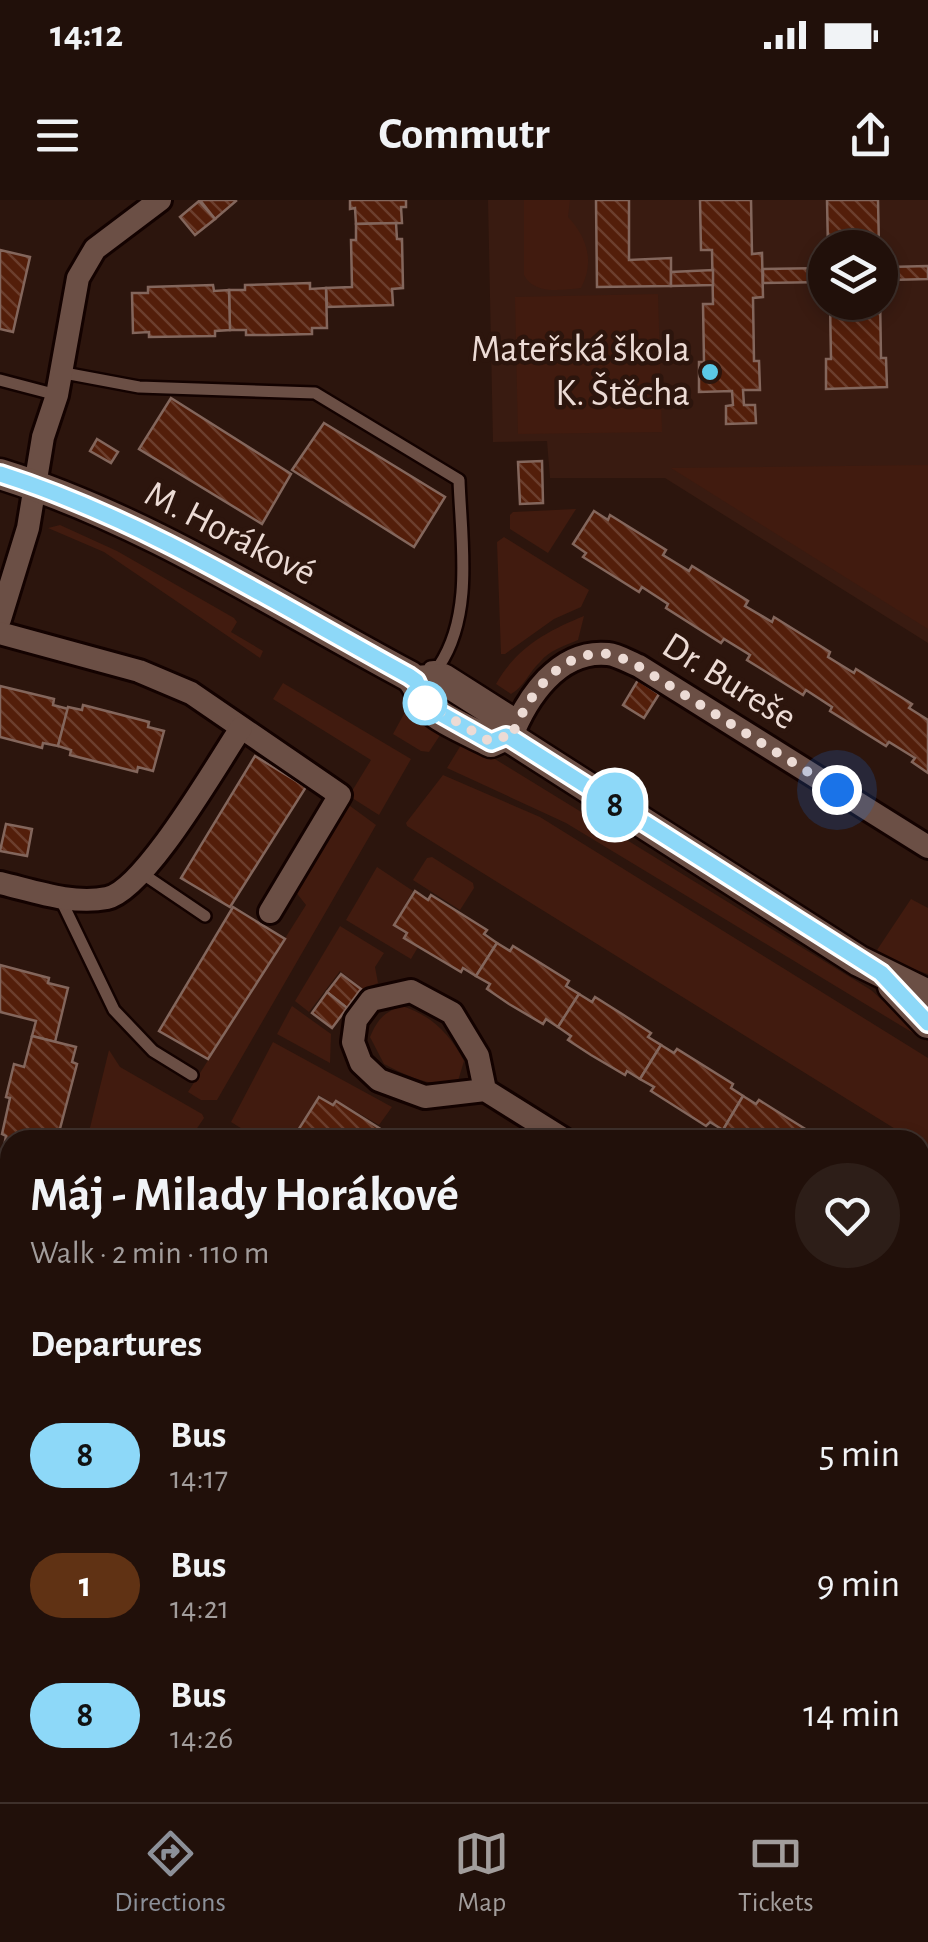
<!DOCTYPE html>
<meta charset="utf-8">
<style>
body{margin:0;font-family:"Alegreya Sans",sans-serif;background:#2d1e18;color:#f1f3f6;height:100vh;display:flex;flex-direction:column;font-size:38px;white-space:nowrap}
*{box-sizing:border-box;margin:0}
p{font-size:32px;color:#a29d9c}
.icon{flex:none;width:55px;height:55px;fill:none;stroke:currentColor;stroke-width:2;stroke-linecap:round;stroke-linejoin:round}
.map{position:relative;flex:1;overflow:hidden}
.side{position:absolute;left:0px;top:930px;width:930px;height:672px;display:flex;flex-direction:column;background:#21100a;border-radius:30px 30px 0 0;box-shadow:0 5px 15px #0003,0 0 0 2px #3e302b}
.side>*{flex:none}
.badge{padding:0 20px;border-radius:32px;font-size:35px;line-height:65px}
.tools{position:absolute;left:808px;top:30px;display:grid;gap:20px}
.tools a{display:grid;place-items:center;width:90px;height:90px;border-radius:50%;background:#21100a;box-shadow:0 5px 15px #0003,0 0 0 2px #3e302b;font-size:50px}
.you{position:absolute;width:50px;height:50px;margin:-25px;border:8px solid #fff;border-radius:50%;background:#1a73e8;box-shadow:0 0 0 15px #1a73e833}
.map>.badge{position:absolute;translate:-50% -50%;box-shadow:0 0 0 5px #fff}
h2{padding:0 30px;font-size:38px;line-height:90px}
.round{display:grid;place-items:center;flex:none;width:105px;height:105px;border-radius:52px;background:#2d1e18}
.headline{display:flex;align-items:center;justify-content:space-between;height:170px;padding:0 30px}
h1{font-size:48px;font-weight:700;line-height:75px}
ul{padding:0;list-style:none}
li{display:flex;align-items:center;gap:30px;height:130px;padding:0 30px}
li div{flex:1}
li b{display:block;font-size:38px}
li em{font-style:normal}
li .badge{min-width:110px;font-weight:700;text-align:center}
.status{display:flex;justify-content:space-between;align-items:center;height:70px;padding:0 50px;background:#21100a;direction:ltr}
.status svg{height:28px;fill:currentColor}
header{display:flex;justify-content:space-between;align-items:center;height:130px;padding:0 30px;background:#21100a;font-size:45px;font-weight:700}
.tab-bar{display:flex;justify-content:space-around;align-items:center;height:140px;border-top:2px solid #3e302b;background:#21100a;font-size:28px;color:#a29d9c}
.tab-bar a{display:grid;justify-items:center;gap:5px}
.tab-bar .active{color:#8c9099}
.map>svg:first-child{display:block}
.built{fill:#391b11;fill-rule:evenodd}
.industrial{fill:url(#industrial-grid)}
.green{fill:#411b0f}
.building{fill:url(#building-back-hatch);stroke:#83665c;stroke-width:2.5}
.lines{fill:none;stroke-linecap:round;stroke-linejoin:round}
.lane-casing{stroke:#130200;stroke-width:16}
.street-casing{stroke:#130200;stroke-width:28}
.secondary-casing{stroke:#130200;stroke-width:35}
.lane{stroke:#6b4f45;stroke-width:11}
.street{stroke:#6b4f45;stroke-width:22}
.secondary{stroke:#6b4f45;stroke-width:30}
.line-casing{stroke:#fff;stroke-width:22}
.line{stroke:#8dd8f8;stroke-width:15}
.walk{stroke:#ecdbd5;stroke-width:10;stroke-dasharray:0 18}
.poi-dot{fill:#5bc8e6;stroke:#2c150d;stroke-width:4}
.stop-dot{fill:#fff;stroke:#8dd8f8;stroke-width:5}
.labels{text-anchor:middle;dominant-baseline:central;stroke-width:9;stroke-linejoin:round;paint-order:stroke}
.poi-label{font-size:38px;fill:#ecdbd5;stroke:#2c150d;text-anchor:end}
.street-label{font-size:38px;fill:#ecdbd5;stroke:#2c150d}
</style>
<div class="status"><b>14:12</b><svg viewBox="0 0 49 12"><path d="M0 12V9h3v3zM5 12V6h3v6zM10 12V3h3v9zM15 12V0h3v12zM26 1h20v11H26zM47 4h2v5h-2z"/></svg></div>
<header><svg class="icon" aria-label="menu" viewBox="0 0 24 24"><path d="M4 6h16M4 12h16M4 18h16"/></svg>Commutr<svg class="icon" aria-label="share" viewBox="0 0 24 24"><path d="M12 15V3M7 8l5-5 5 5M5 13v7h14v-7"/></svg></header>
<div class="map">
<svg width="928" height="1602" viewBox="0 0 928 1602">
<defs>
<pattern id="industrial-grid" width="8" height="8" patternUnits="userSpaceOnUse" patternTransform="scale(2.5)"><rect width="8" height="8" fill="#391b11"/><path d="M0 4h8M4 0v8" fill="none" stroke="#563c33"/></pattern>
<pattern id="building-back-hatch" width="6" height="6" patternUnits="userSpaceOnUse" patternTransform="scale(2.5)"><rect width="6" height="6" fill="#531e0a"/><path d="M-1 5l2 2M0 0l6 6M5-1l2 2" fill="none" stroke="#6c3e2d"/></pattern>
</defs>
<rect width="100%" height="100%" fill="#2c150d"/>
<path class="built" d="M488 0H928V443L665 278H550L547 241 493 242ZM825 48H880V102H825Z"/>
<path class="industrial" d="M42 1592 193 1593 205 1602H35Z"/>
<g class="green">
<path d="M524 0H570L568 17C587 37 595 62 581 88 562 90 534 95 524 75Z"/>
<path d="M658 94 662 232 518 234 515 97Z"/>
<path d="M928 265V429L671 268Z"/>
<path d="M576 309 548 353 510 329V315L513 312Z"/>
<path d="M60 325 117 351 234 418 237 422 231 432 263 451 260 458 104 352 48 328Z"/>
<path d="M504 337 589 390 581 407 554 419 505 454H501L497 342Z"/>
<path d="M584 416 578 440C564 446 550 450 540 462 529 472 524 487 511 494L496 484C516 448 547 431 584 416Z"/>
<path d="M283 483 411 559 379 615 349 596 371 560 273 499Z"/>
<path d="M405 512 446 526 429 552 421 551 393 534Z"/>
<path d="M464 540 871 790 928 842 566 623 447 568Z"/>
<path d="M443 575 540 617 928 858V949L920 944V940H913L407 626 406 623Z"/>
<path d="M346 603 376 625 217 900H201L188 892 306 705 295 691Z"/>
<path d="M432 657 473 683 474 688 460 710 413 680 427 658Z"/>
<path d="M377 667 413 691 393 725 405 734 403 738 418 747 411 759 346 720Z"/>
<path d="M911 699 928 708V774L893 762 877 750Z"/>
<path d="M340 726 384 753 375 767 378 783 363 789 340 771 309 812 295 801Z"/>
<path d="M292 806 331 834 330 863 277 834Z"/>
<path d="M402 806C431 815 450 834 464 861L458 881C433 889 407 876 384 864L370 837C377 820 384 812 402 806Z"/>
<path d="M273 842 392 907 379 925 336 900 333 904 319 895 294 935 300 940H260L231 922Z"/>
<path d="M109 850 120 867 202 914 204 918 189 940H87Z"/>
</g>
<g class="building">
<path d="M200 0H235L236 1 215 19Z"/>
<path d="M350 0H406V7H401L402 23 356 24 355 8 350 9Z"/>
<path d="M596 0H629V60L671 58V86L597 87Z"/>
<path d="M700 0H751L752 54 762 53 763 97 753 98 754 161H759L760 190H743L744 205H755L756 223 726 224V206L733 205 732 191 699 192V162H704L703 104H713L712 50H701Z"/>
<path d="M827 0H878L879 48H828Z"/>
<path d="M199 1 215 19 195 35 180 17Z"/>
<path d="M396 23 397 39H402L403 88 392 89 393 105 327 107 326 88 352 87 351 40H356V24Z"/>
<path d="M0 50 30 57 13 132 0 129Z"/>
<path d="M880 50H889L891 95H880L881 158H886L887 187 826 189V159H831L830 102H880Z"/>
<path d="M928 66V79L890 80 889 67Z"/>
<path d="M825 68V82L763 83V69Z"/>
<path d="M713 70V85L671 86V72Z"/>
<path d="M310 83V89L326 88 327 128H312V134L271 135H246V130H230L229 90H245V85Z"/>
<path d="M213 85 214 91 229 90 230 130 215 131V136L149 137V132L133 133 132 93H148V87Z"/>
<path d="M171 198 291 274 262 324 139 249Z"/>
<path d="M324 223 445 297 414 347 292 270Z"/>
<path d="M97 239 118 252 111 263 90 251Z"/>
<path d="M542 261 543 303 520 304 518 262Z"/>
<path d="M594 311 608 320 610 315 666 350 663 355 689 371 692 366 748 401 745 406 772 422 774 417 830 452 828 457 854 473 856 469 912 504 909 508 928 520V573L912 562 915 558 889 542 886 546 830 511 832 507 806 490 803 495 747 460 750 455 724 439 721 443 666 408 668 404 642 387 639 392 583 357 586 353 573 344Z"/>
<path d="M638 480 659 494 644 518 623 505Z"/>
<path d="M0 486 54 499 53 505 68 509 58 546 43 543 42 548 0 537Z"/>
<path d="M83 505 149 522 148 527 164 531 153 571 138 567 137 572 70 555 71 550 58 546 68 507 82 510Z"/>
<path d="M255 556 306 587 230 707 181 678Z"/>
<path d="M6 624 32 629 27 656 0 651Z"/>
<path d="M415 691 428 700 431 695 487 730 484 734 497 743 476 776 463 768 461 772 404 738 407 733 394 725Z"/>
<path d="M233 707 285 739 208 859 159 831Z"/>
<path d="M497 743 510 751 513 746 569 781 566 786 579 794 558 827 546 819 543 824 509 804 487 789 490 784 476 776Z"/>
<path d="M0 765 49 778 48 783 68 788 55 842 32 836 36 821 0 812Z"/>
<path d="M341 774 361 789 347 808 327 792Z"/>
<path d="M327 792 347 808 332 828 312 813Z"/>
<path d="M579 794 592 802 595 797 622 814 651 833 648 837 661 845 640 879 627 871 625 875 591 855 568 840 571 836 558 827Z"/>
<path d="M32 836 76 847 72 862 77 864 57 940H10V953L3 951 6 936 2 934 10 898 6 897 14 864 24 867Z"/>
<path d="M661 845 674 853 677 849 733 884 731 888 743 896 723 930 710 922 706 926 651 891 654 887 640 879Z"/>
<path d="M743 896 756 904 759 900 786 917 815 935 813 940H735L723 930Z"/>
<path d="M319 897 333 905 336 901 398 940H303L295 935Z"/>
<path d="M0 950 10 953V1034L4 1058 0 1057Z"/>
<path d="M0 1455 10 1462V1539L0 1531Z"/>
<path d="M207 1592H259L252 1602H219Z"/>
<path d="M474 1592H597L591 1602H539L526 1594 520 1602H489Z"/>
</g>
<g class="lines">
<g class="lane-casing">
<g id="lane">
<path d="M59 172 139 187 315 193 459 280C461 339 474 414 439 466L430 467"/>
<path d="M0 180 57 195"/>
<path d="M143 674 205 716"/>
<path d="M61 700 114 810 153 851 192 875"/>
<path d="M920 1439 928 1448"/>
<path d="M0 1576 10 1584"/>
<path d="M20 1592 32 1602"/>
<path d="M115 1592 128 1602"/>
<path d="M47 1602 55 1592"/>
</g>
</g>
<g class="street-casing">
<g id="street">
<path d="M0 419 28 328 43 237 57 195 78 78 95 49 160 0"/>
<path d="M0 433 139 471 191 493 340 595 270 712"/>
<path d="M511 538C526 499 558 449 608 454 618 455 629 462 639 466L928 647"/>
<path d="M0 683C34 691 72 705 107 698 145 690 217 564 241 528"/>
<path d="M485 890 478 856 452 813 411 791 371 800 356 820 353 842 361 863 379 880 425 897 485 890 565 940"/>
<path d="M0 1289 10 1276"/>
<path d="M0 1342 10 1350"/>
<path d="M316 1592 328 1602"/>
</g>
</g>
<g class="secondary-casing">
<g id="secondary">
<path d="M0 274C145 319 276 405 409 476 420 484 418 494 426 504 437 518 474 533 491 542L506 535"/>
<path d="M416 481 443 479 506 519V535"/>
<path d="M506 535 859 761 928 795"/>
<path d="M893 786 928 823"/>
<path d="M920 1315 928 1306"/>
<path d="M700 1602 707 1592"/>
</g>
</g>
<use href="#lane" class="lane"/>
<use href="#street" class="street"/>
<use href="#secondary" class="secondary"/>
</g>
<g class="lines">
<g class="line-casing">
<path id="line" d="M0 274C145 320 277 404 409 476L416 481 427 506 491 542 506 536 511 538 881 773 928 823"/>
</g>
<use href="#line" class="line"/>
<path class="walk" d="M425 503 491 542 506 536 511 538C526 499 558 449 608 454 618 455 629 462 638 466L837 590"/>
</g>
<circle class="poi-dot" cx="710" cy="172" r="10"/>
<circle class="stop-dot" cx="425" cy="503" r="20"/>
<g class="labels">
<g class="poi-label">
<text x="690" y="150">Mateřská škola<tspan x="690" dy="44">K. Štěcha</tspan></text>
</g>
<g class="street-label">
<text transform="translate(230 334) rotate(27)">M. Horákové</text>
<text transform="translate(729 482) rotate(32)">Dr. Bureše</text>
</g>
</g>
</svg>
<div class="tools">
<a><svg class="icon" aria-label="layers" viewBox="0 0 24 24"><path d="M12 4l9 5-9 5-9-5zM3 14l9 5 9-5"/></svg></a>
</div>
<div class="you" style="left:837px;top:590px"></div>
<b class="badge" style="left:615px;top:605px;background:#8dd8f8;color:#111">8</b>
<section class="side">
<div class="headline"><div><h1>Máj - Milady Horákové</h1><p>Walk · 2 min · 110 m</p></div><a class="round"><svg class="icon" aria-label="heart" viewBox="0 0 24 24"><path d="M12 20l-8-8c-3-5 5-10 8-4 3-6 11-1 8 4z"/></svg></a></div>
<h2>Departures</h2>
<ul>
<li><span class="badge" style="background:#8dd8f8;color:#111">8</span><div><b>Bus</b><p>14:17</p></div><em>5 min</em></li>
<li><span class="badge" style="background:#603214;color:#fff">1</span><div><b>Bus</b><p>14:21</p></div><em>9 min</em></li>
<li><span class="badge" style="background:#8dd8f8;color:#111">8</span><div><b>Bus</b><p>14:26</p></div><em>14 min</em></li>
</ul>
</section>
</div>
<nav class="tab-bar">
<a class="active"><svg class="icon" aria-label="directions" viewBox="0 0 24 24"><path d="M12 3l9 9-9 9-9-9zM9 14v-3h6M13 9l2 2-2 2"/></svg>Directions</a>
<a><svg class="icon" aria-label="map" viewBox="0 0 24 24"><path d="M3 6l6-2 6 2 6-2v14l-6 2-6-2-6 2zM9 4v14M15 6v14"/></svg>Map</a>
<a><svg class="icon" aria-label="tickets" viewBox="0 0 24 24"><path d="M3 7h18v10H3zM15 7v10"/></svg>Tickets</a>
</nav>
